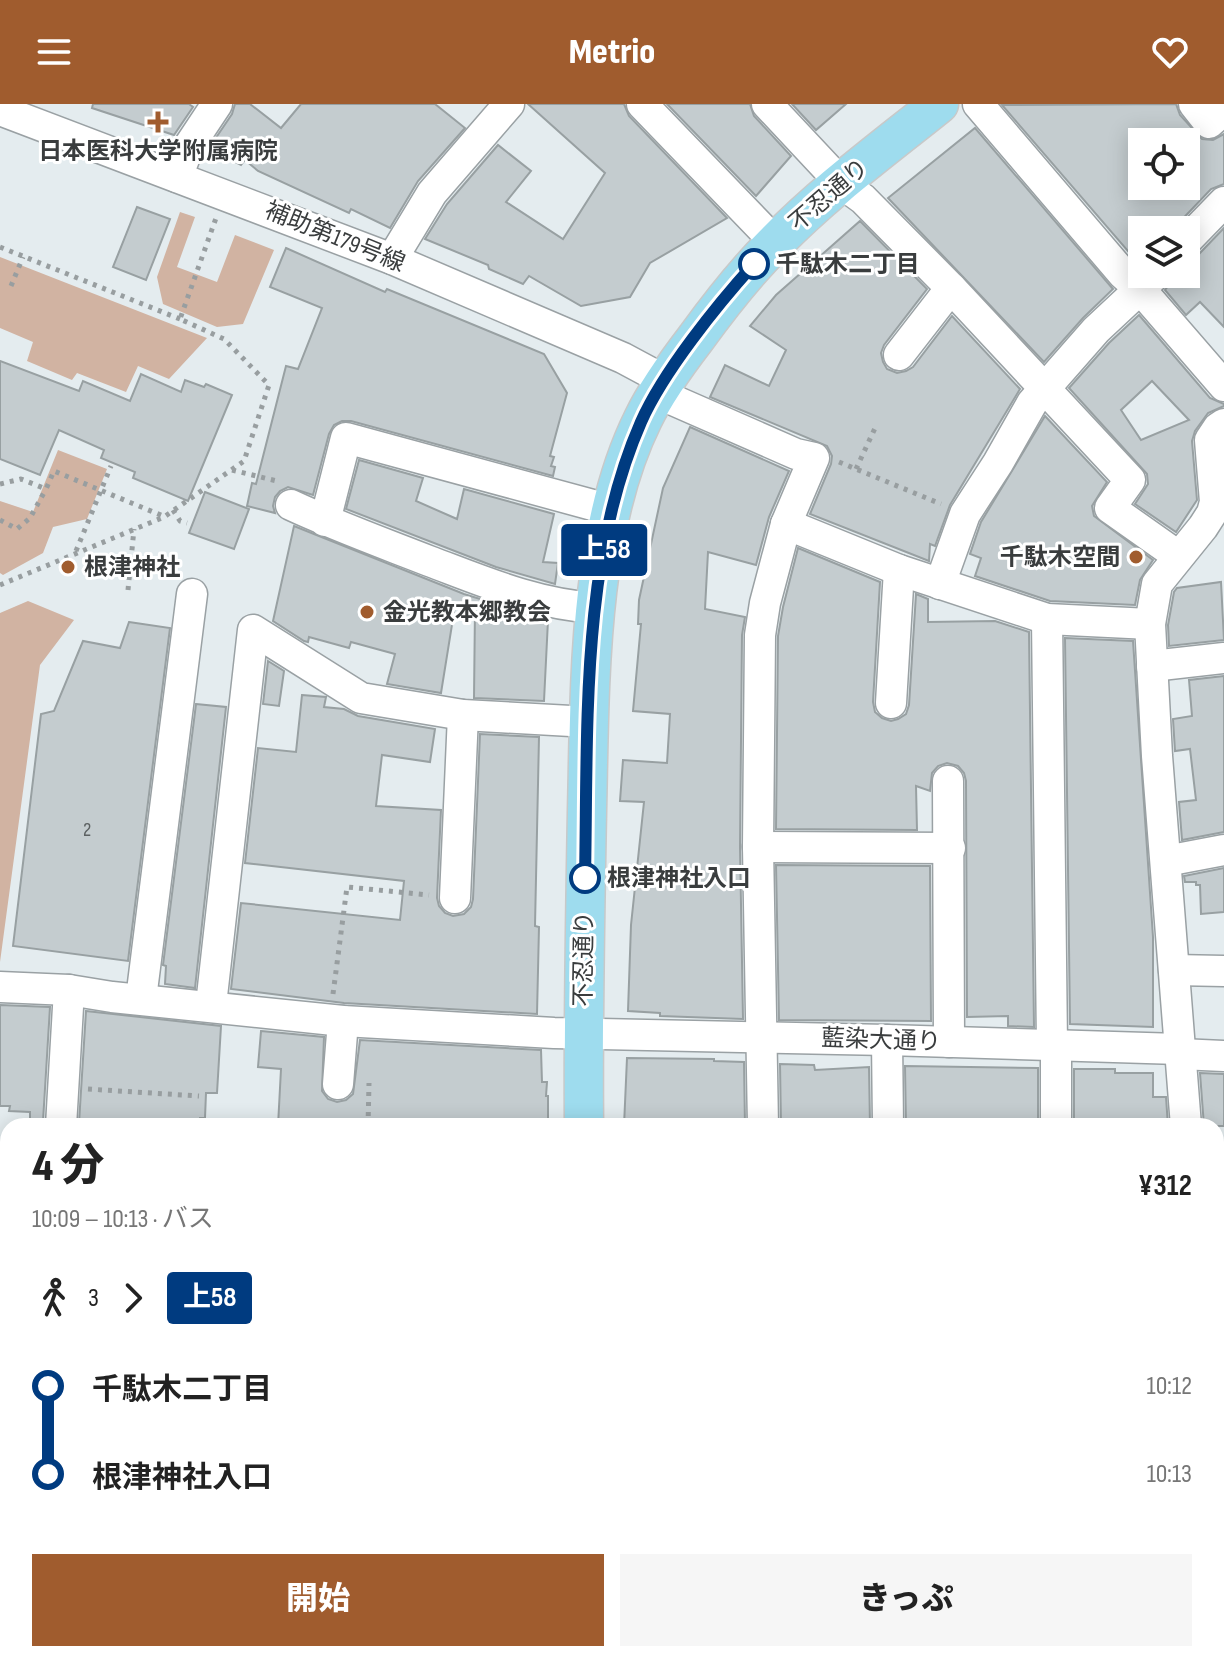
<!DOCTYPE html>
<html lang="ja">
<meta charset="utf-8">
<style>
body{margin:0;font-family:"Sofia Sans Condensed","Noto Sans JP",sans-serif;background:#f6f6f6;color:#222;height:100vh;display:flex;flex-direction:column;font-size:30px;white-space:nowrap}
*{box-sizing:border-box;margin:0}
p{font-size:26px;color:#767676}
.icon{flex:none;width:44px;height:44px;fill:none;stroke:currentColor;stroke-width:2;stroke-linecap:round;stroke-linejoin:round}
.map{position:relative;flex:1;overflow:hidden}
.details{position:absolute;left:0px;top:1014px;width:1224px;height:544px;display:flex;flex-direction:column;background:#fff;border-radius:24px 24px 0 0;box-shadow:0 4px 20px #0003}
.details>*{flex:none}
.badge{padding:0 16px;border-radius:6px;font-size:28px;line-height:52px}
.fabs{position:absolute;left:1128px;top:24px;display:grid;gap:16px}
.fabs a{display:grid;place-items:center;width:72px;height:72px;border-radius:0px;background:#fff;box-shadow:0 4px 20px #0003;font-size:40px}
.map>.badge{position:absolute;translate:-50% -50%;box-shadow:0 0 0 4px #fff}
.legs{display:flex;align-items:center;gap:12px;height:88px;padding:0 32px;font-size:26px}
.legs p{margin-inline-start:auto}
.headline{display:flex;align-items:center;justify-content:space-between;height:136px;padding:0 32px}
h1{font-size:44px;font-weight:800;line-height:60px}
.primary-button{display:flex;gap:16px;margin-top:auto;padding:16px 32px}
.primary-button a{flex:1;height:92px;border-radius:0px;background:#a05c2e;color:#fff;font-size:32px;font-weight:800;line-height:92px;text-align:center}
.primary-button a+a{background:#f6f6f6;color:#222}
ul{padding:0 32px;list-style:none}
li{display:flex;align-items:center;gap:28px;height:88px;font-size:30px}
li i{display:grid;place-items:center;width:12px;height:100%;margin:0 10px;background:currentColor}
li i::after{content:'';width:20px;height:20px;margin:-10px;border:6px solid;border-radius:50%;background:#fff}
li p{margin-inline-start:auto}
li:first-child i{background:linear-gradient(#0000 50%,currentColor 0)}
li:last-child i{background:linear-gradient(currentColor 50%,#0000 0)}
header{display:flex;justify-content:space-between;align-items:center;height:104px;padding:0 32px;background:#a05c2e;color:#fff;font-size:36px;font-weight:800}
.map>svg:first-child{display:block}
.green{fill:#ebd6ca}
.forest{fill:#d1b3a2}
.building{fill:#c4cccf;stroke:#98a0a2;stroke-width:2;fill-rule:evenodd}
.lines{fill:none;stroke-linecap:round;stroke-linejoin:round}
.minor-casing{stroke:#9aa1a4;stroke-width:33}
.major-casing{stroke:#c8c9c9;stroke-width:41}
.path{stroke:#989ea0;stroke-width:5;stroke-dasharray:4 6;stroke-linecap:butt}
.minor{stroke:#fff;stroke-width:30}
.major{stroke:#9edcee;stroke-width:38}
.line-1-casing{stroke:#fff;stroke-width:18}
.line-1{stroke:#003b80;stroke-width:12}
.poi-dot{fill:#a05c2e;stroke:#fff;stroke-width:3}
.stop-1-dot{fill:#fff;stroke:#003b80;stroke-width:4}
.labels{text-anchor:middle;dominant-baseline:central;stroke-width:6;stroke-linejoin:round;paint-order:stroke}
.number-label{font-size:20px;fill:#5c6162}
.poi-label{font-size:24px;font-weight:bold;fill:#3a3d3e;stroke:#fff;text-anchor:start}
.street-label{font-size:24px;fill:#3a3d3e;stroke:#fff}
.stop-label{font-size:24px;font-weight:bold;fill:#3a3d3e;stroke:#fff;text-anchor:start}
</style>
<header><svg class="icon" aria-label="menu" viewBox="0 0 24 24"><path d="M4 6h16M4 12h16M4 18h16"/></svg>Metrio<svg class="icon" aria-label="heart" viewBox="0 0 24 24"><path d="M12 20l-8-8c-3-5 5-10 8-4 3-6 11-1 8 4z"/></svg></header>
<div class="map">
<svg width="1224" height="1558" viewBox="0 0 1224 1558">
<rect width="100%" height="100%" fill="#e4ecef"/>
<path class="green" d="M0 1447 8 1448V1550H146V1558H9L0 1543Z"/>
<g class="forest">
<path d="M180 108 195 113 177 163 217 178 235 131 274 146 243 220 217 223 163 200 157 173Z"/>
<path d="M0 153 207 234 169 275 138 262 126 288 77 269 72 276 27 257 33 238 0 224Z"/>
<path d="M58 346 107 365 87 415 53 423 43 449 3 471 0 469V397L33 408Z"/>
<path d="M28 497 74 516 40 561 0 858V509Z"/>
</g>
<g class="building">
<path d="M93 0H189L193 3 174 31 92 4Z"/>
<path d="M235 0H250L281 24 301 0H435L465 24 418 77 390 124 351 105 349 109 258 67 245 56 241 61 220 50 219 52 207 47 232 10Z"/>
<path d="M528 0H624L629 12 727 114 650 159 630 193 581 202 529 172 523 180 489 165 488 161 425 135 447 100 498 41 531 67 506 98 563 135 605 69Z"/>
<path d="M667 0H750L754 12 791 52 756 92Z"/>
<path d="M792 0H846L816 26Z"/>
<path d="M1176 0 1180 11 1202 35 1213 36 1224 30V80L1211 85 1172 126H1142V158L1140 161 1002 1ZM1142 38H1186V82H1142Z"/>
<path d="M975 24 1113 185 1083 214 1044 258 888 94Z"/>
<path d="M137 103 170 115 146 176 113 163Z"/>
<path d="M860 117 927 185 884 241 881 249 883 258 887 265 897 269 906 267 913 263 952 212 1020 285 950 401 935 442 930 440 929 457 810 410 831 360 832 352 827 342 710 293 725 261 769 282 786 246 750 222 776 191Z"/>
<path d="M1224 124V223L1200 198 1186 211 1165 186 1173 176 1174 170H1186V154L1199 150Z"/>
<path d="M286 144 385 188 387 185 544 250 567 289 550 352 554 353 551 362 555 363 553 372 351 317H342L334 321 329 330 313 391 288 383 280 387 275 393 273 402 275 409 247 402 252 379 256 380 286 262 298 265 322 204 270 183Z"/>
<path d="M1139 211 1210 294 1224 300V302L1208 309 1195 327 1192 337 1197 396 1176 428 1135 400 1148 380 1147 370 1069 284 1109 239ZM1152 277 1189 316 1141 336 1121 306Z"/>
<path d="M0 257 79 287 83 277 130 297 141 270 181 288 185 276 204 283 206 280 232 291 188 397 133 374 135 368 101 354 104 346 59 326 40 371 0 355Z"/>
<path d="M1045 312 1107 378 1092 402 1094 412 1153 456 1140 476 1135 501 1050 497 975 472 981 454 970 450 981 418Z"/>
<path d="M690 323 789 367 769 413 756 461 708 448 705 505 745 513 742 531 740 743 743 915 660 912V909L628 907 631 821 644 698 620 697 623 656 667 659 670 610 633 607 641 520H638L639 496 663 384Z"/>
<path d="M359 356 423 374 416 397 457 415 464 385 554 410 543 458 558 459 555 480 496 463 346 405Z"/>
<path d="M205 388 249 405 234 445 189 429Z"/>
<path d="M294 422 464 490 548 516 544 597 474 594 475 504 455 502 441 589 387 580 395 550 351 538 349 544 309 533 308 538 304 537 273 517Z"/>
<path d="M798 444 880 478 873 598 875 608 882 614 891 617 898 615 906 610 909 601 916 490 928 495V518L995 517 1029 528 1034 923 1008 922V912L967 913 966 677 964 669 958 662 947 659 938 662 932 669 930 687 916 682 917 726 776 725 778 532 783 503Z"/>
<path d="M1221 478 1224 536 1169 542 1168 521 1174 488 1177 484Z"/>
<path d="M129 518 170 524 128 857 13 842 41 610 54 607 83 537 120 544Z"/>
<path d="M1065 534 1133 537 1153 833V923L1070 920Z"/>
<path d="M268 557 284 567 279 602 263 600Z"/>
<path d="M1224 572V728L1182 736 1179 698 1196 696 1190 645 1175 647 1173 615 1192 612 1189 576Z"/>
<path d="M302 591 326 593 324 603 344 605 358 612 435 625 430 658 382 651 376 702 441 706 437 794 439 802 445 809 453 812 464 810 471 803 473 795 480 630 539 633 535 822 539 823 537 910 344 899 231 885 241 799 400 816 404 777 245 759 258 644 296 648Z"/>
<path d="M196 600 226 603 195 884 165 880 166 862 163 861Z"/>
<path d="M776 761 930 762 931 917 779 916Z"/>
<path d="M1224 764V808L1201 810 1200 781H1196V778H1185L1184 772Z"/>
<path d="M0 901 50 903 43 1017H30V1008L9 1007 10 1002H0Z"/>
<path d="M86 907 221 922 217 989H206L205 1014H200V1022H86L87 1019H79Z"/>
<path d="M261 927 324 933 322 987 328 995 337 998 346 996 353 990 360 936 541 946 542 978H547L546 992H548V1022H370V1018L321 1016V1022H278L281 965 258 963Z"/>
<path d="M627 954 714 955V957L744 958 745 1022H624Z"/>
<path d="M780 960 814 961 815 966 869 963 870 1022H781Z"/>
<path d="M905 962 1038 964V1022H906Z"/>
<path d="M1074 965H1115V969H1153V993H1166L1168 1022 1074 1020Z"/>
<path d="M1200 969 1224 970V1022H1204Z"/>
</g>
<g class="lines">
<g class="minor-casing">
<g id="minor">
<path d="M642 0 775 138"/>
<path d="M767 0 841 79 863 95 951 184 1130 376 1110 404 1178 452"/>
<path d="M978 0 1123 170 1141 186 1224 282"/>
<path d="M1194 0 1209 19 1224 6"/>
<path d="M0 6 392 155 623 254 664 276"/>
<path d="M177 73 189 42 217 0"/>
<path d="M1186 137 1224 98"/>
<path d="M392 155 432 89 509 0"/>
<path d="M899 251 951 184"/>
<path d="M657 289 796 350 814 354 786 420 765 499 760 531 758 743 763 1022"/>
<path d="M291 401C336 422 383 439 429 457 485 478 535 500 595 504"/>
<path d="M325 417 346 334 611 406"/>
<path d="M786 420 899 466 1047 515 1150 520"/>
<path d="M940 480 965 410 998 359 1032 299 1096 226 1156 170"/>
<path d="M1047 515 1052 941"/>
<path d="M1152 562 1224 554"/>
<path d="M891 599 899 466"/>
<path d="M948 677 949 938"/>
<path d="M758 743 950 744"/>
<path d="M1166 757 1224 746"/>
<path d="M455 794 463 611"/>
<path d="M1174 866 1224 867"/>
<path d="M0 883 69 886 112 893 343 917 554 929 887 936 1179 945"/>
<path d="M141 895 192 490"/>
<path d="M211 901 253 526 361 594 463 611 589 618"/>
<path d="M887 936 888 1022"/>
<path d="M1056 941V1022"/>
<path d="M1180 950 1224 952"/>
<path d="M338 980 343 917"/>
<path d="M61 1022 69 886"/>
<path d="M1186 1022 1157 652 1150 520 1157 480 1203 423 1212 409 1215 398 1210 336 1218 324 1224 320"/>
<path d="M0 1119H8"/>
<path d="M1216 1259H1224"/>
<path d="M1216 1329 1224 1328"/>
<path d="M0 1355 8 1356"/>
<path d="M1216 1367 1224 1456"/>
<path d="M398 1550V1558"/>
<path d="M892 1550 893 1558"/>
<path d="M1061 1550V1558"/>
<path d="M274 1558V1550"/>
<path d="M767 1558V1550"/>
</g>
</g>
<g class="major-casing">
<g id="major">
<path d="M584 1022C583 917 585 812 587 707 590 583 587 428 643 315 657 286 676 260 696 234 720 201 744 170 773 141 823 89 883 45 939 0"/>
<path d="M584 1550V1558"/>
</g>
</g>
<g class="path">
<path d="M0 143 180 215"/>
<path d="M11 182 23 153"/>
<path d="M839 358 941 400"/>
<path d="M856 365 876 322"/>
<path d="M232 366 277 377"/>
<path d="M0 380 21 375 46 385 54 367 163 412"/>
<path d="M173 406 180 417 187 419"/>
<path d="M0 416 17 425 30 414 46 385"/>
<path d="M76 447 111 362"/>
<path d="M0 481 164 413 244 357 269 281 224 235 180 215 216 114"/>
<path d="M128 486 134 425"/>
<path d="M333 890 347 783 429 791"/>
<path d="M88 985 199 992"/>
<path d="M368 1022 369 979"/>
</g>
<use href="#minor" class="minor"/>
<use href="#major" class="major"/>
</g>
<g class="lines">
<g class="line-1-casing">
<path id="line-1" d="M585 774C588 625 580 457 641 318 663 268 717 201 754 160"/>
</g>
<use href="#line-1" class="line-1"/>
</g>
<g class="poi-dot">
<path d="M154 6h8v8h8v8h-8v8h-8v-8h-8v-8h8z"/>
<circle cx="1136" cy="453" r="8"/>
<circle cx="68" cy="463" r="8"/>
<circle cx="367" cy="508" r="8"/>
</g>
<g class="stop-1-dot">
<circle cx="754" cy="160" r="14"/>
<circle cx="585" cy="774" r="14"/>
</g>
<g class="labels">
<g class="number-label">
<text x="87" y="726">2</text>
</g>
<g class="poi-label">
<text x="158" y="47" text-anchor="middle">日本医科大学附属病院</text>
<text x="1120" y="453" text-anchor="end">千駄木空間</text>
<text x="84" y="463">根津神社</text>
<text x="383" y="508">金光教本郷教会</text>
</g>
<g class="street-label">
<text transform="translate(829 91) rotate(-41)">不忍通り</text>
<text transform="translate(335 133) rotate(22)">補助第179号線</text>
<text transform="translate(584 855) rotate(-89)">不忍通り</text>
<text transform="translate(881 936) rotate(2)">藍染大通り</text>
</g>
<g class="stop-label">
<text x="776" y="160">千駄木二丁目</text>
<text x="607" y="774">根津神社入口</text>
</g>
</g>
</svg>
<div class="fabs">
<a><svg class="icon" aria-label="locate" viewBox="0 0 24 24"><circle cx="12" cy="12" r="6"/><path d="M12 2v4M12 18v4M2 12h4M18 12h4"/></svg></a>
<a><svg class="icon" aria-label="layers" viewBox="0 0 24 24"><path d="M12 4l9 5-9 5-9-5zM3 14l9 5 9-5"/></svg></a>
</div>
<b class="badge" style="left:604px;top:446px;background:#003b80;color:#fff">上58</b>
<section class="details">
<div class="headline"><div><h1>4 分</h1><p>10:09 – 10:13 · バス</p></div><b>¥312</b></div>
<div class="legs"><svg class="icon" aria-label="walk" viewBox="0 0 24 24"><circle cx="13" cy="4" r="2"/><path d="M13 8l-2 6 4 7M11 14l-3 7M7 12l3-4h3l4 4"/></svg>3<svg class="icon" aria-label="forward" viewBox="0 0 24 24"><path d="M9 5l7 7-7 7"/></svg><b class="badge" style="background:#003b80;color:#fff">上58</b></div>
<ul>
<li><i style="color:#003b80"></i><b>千駄木二丁目</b><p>10:12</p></li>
<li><i style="color:#003b80"></i><b>根津神社入口</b><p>10:13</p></li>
</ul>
<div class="primary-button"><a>開始</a><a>きっぷ</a></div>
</section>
</div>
